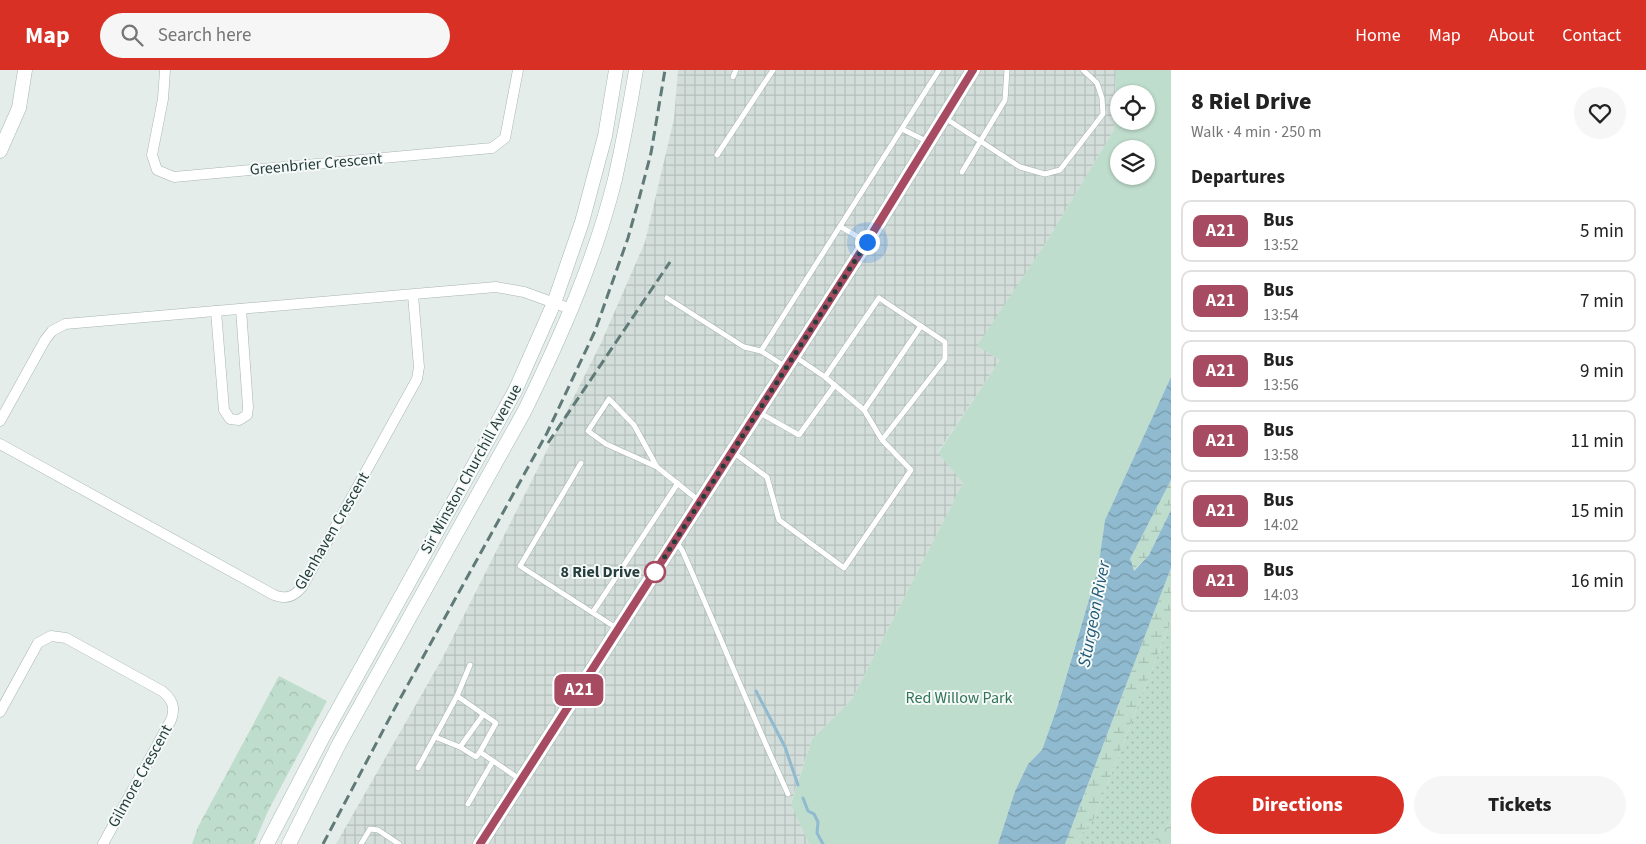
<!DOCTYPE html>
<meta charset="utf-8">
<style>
body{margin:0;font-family:"Source Sans 3",sans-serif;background:#f6f6f6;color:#222;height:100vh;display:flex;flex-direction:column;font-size:19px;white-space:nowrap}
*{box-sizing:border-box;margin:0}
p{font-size:16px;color:#767676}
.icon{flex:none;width:28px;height:28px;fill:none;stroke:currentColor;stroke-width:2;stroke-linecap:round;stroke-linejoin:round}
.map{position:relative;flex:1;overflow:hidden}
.details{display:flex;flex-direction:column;background:#fff;width:475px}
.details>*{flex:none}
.badge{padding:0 10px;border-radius:8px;font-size:18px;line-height:32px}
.tools{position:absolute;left:1110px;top:15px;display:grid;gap:10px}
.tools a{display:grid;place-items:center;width:45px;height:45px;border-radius:50%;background:#fff;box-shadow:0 1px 4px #0004;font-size:25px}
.you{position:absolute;width:25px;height:25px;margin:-12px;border:4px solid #fff;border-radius:50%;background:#1a73e8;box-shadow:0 0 0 8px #1a73e833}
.map>.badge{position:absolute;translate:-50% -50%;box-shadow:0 0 0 2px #fff}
h2{padding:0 20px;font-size:19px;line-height:45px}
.round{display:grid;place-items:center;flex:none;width:52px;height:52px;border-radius:26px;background:#f6f6f6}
.summary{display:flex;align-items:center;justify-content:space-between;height:85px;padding:0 20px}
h1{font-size:24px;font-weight:800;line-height:38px}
.cta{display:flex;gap:10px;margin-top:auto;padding:10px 20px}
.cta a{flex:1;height:58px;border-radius:30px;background:#d93025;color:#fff;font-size:20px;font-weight:800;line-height:58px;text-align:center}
.cta a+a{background:#f6f6f6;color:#222}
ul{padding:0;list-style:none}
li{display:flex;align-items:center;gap:15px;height:62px;margin:0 10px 8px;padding:0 10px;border:2px solid #e0e0e0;border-radius:10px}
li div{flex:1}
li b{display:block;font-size:19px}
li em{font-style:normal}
li .badge{min-width:55px;font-weight:700;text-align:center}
header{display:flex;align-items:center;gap:30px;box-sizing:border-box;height:70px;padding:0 25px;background:#d93025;color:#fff}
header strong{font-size:24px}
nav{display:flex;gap:28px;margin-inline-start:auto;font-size:18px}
.search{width:350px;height:45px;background:#f6f6f6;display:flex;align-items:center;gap:12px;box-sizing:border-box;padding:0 18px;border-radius:28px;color:#767676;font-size:19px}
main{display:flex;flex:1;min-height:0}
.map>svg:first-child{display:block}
.industrial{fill:url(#industrial-grid)}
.grass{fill:url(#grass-dots)}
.forest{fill:url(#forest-crowns)}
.wetland{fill:url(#wetland-marsh)}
.park{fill:#bfddcd;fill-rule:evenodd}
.water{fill:url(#water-waves)}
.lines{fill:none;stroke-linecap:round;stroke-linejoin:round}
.stream{stroke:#90bacf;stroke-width:3}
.lane-casing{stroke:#a8b5b3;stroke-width:6}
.street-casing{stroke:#a8b5b3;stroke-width:11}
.secondary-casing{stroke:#a4b8b5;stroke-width:15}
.lane{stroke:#fff;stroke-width:5}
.street{stroke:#fff;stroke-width:10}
.secondary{stroke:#fff;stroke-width:14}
.rail{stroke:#607a77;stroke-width:3;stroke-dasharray:10 5;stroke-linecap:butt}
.line-casing{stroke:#fff;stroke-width:11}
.line{stroke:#a64b61;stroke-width:8}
.walk{stroke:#253e3c;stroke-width:5;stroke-dasharray:0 9}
.stop-dot{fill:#fff;stroke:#a64b61;stroke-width:2.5}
.labels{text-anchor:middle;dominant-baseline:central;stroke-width:4;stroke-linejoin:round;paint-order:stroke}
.street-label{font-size:16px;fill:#253e3c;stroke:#f5faf8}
.stop-label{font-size:16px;font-weight:bold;fill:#253e3c;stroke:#f5faf8;text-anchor:end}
.park-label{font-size:16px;fill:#317357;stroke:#f5faf8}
.water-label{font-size:18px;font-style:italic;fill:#225a78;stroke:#f5faf8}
</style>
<header>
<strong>Map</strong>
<div class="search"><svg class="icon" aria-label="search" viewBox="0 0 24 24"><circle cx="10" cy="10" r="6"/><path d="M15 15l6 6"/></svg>Search here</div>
<nav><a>Home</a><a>Map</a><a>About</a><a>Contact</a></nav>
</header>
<main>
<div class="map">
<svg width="1171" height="774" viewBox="0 0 1171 774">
<defs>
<pattern id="industrial-grid" width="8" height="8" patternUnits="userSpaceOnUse" patternTransform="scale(1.25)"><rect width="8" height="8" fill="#d3ddda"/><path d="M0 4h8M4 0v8" fill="none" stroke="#b5bfbc"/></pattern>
<pattern id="grass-dots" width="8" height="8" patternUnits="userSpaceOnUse" patternTransform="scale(1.25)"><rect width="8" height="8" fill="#bfddcd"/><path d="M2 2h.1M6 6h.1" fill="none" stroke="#a4bfb1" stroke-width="1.8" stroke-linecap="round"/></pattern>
<pattern id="forest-crowns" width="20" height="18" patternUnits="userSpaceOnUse" patternTransform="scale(1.25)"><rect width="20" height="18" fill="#bfddcd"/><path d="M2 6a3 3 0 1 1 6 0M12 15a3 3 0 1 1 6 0" fill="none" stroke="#a4bfb1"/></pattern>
<pattern id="wetland-marsh" width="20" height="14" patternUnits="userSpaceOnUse" patternTransform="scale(1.25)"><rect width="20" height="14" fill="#bfddcd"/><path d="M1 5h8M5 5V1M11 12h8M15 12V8" fill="none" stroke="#a4bfb1"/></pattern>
<pattern id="water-waves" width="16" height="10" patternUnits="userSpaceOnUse" patternTransform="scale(1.25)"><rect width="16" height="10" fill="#90bacf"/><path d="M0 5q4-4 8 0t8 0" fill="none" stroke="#7599a9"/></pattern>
</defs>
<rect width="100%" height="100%" fill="#e5edeb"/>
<path class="industrial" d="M678 0H1116L1114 60 1047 171 978 276 1000 290 938 382 963 413 852 629 812 669 791 733 809 774H336L442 589 601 273 645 172 674 49Z"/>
<path class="grass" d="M1171 550V751L1151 774H1073L1094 749Z"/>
<g class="forest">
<path d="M279 606 327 631 268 741 254 774H192L198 757Z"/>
<path d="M1171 751V774H1151Z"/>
</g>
<g class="wetland">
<path d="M1171 410V440L1149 485 1133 501 1130 489Z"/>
<path d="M1171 498V550L1094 749 1073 774H1065Z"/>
</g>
<path class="park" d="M1116 0H1171V307L1105 450 1098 499 1058 635 1042 680 1028 694 1015 721 998 774H809L791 734 812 669 852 629 963 413 938 383 1000 290 977 276 1047 171 1114 60ZM1119 24H1146V51H1119ZM1119 79H1146V106H1119Z"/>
<path class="water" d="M1171 307V410L1130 489 1134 501 1149 485 1171 440V498L1065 774H998L1015 721 1028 694 1042 680 1058 635 1098 499 1105 450Z"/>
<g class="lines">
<g class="stream">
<path d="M756 621 785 677 798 715"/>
<path d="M803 728 808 741 814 744 818 752 817 763 823 774"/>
</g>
<g class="lane-casing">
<g id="lane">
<path d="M733 7 736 0"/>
<path d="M945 48 1020 97 1045 104 1060 100 1103 44 1102 28 1097 13 1083 0"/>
<path d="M902 59 928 72"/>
<path d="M717 85 773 0"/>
<path d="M962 102 1005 30 1007 0"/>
<path d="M841 157 867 172"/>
<path d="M667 228 744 277 761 281 786 297"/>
<path d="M761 281 939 0"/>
<path d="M794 286 825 307"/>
<path d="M864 340 921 256"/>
<path d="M760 343 799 365 835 315"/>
<path d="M734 383 767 407 779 450 844 498 911 400 882 370 945 289V272L879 228 825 307 864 340 882 370"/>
<path d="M581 393 520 496 618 559"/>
<path d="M657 397 606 374 588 361 609 329 634 355 657 397 698 430"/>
<path d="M675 471 682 480C718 561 751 643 788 724"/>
<path d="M593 542 678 413"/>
<path d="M457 626 470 595"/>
<path d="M435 667 460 677"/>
<path d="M480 682 476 687 460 677 483 645"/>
<path d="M418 698 457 626 496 653 480 682 521 710"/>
<path d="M468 734 493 691"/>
<path d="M361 774 370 759 378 760 399 774"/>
</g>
</g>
<g class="street-casing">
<g id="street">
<path d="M165 0 163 29 152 85 157 100 174 107 492 78 505 68 518 0"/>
<path d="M216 241 224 340 230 349 239 350 247 345 248 337 241 239"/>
<path d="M0 351 45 270 52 261 65 254 496 217 524 222 571 239"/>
<path d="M0 374 274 525C286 530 294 527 302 517L417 309 419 297 413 225"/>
<path d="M0 642 38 573 51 566 66 568 162 621C172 629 176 637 171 650L103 774"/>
</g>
</g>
<g class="secondary-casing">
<g id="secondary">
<path d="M0 81 19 38 25 0"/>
<path d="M267 774 324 665 515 321 554 233 582 152 605 66 616 0"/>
<path d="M289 774 339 674 525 340C561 266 595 190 615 109 623 73 630 36 636 0"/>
<path d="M480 774 867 172 973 0"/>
</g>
</g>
<use href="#lane" class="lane"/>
<use href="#street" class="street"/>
<use href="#secondary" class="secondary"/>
<g class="rail">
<path d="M548 373 670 192"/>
<path d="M323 774 396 636 547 363 595 261 628 168 640 125 651 83 665 0"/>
</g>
</g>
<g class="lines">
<g class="line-casing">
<path id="line" d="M480 774 867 172 973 0"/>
</g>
<use href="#line" class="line"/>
<path class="walk" d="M655 502 867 172"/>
</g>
<circle class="stop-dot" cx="655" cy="502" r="10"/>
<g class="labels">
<g class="street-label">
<text transform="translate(316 94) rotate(-5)">Greenbrier Crescent</text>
<text transform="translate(471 399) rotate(-61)">Sir Winston Churchill Avenue</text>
<text transform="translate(332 461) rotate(-60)">Glenhaven Crescent</text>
<text transform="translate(140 706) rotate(-61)">Gilmore Crescent</text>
</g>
<g class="stop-label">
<text x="640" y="502">8 Riel Drive</text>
</g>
<g class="park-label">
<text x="959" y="628">Red Willow Park</text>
</g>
<g class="water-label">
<text transform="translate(1094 544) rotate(-79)">Sturgeon River</text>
</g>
</g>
</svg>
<div class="tools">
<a><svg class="icon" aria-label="locate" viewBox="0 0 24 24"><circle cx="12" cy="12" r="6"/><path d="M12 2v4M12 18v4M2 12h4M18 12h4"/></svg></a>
<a><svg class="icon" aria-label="layers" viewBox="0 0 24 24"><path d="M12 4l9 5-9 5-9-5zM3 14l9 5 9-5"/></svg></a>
</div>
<div class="you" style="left:867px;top:172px"></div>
<b class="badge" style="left:579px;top:620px;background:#a64b61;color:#fff">A21</b>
</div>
<section class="details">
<div class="summary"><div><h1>8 Riel Drive</h1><p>Walk · 4 min · 250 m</p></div><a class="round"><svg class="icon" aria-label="heart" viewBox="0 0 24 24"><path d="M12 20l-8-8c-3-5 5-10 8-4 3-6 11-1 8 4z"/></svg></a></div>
<h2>Departures</h2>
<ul>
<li><span class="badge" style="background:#a64b61;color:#fff">A21</span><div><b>Bus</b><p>13:52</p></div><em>5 min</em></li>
<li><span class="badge" style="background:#a64b61;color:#fff">A21</span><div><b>Bus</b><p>13:54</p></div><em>7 min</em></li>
<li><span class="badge" style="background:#a64b61;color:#fff">A21</span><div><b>Bus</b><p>13:56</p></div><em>9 min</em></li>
<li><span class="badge" style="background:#a64b61;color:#fff">A21</span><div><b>Bus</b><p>13:58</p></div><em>11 min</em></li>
<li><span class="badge" style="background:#a64b61;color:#fff">A21</span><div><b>Bus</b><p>14:02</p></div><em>15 min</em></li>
<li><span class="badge" style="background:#a64b61;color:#fff">A21</span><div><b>Bus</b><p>14:03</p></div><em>16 min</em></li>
</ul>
<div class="cta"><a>Directions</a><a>Tickets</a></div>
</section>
</main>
